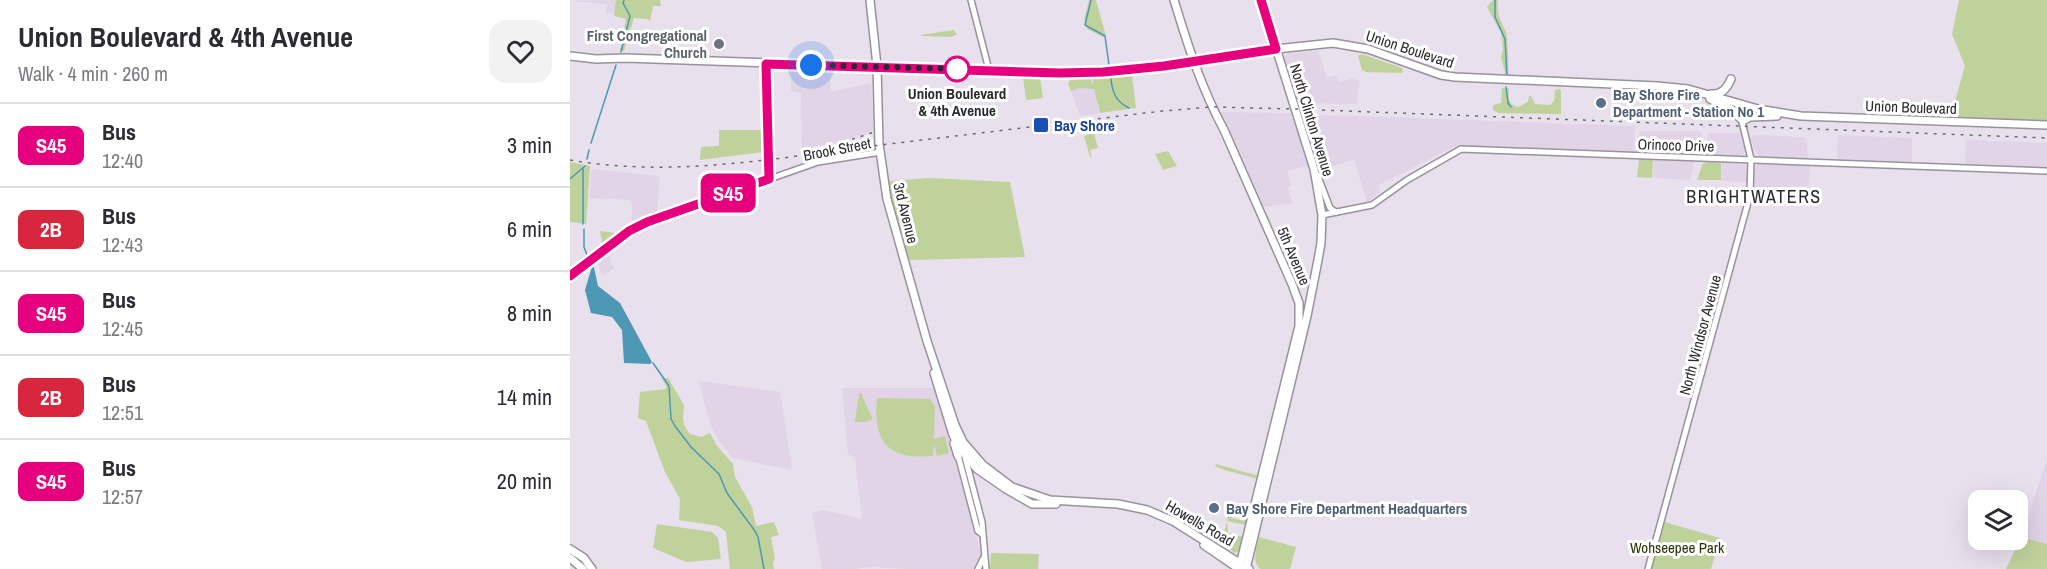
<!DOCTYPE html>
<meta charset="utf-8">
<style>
body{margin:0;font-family:"Archivo Narrow",sans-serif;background:#f2f2f3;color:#2b2b33;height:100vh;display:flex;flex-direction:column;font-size:22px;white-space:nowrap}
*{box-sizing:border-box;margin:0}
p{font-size:20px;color:#7c7c81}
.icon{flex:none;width:33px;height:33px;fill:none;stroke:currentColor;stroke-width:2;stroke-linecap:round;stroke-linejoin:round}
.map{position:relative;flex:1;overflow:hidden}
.panel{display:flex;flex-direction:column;background:#fff;width:570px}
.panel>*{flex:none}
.badge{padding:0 12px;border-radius:9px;font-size:21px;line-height:39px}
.fabs{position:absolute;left:1398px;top:490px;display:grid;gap:12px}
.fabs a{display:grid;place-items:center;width:60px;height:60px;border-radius:12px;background:#fff;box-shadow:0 6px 24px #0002;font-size:30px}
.you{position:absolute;width:30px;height:30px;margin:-15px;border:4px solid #fff;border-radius:50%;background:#1a73e8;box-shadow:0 0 0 9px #1a73e833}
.map>.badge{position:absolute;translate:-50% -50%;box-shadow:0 0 0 3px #fff}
.round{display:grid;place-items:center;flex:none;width:63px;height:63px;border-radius:18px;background:#f2f2f3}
.overview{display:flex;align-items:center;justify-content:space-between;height:102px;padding:0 18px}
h1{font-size:28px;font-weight:700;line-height:45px}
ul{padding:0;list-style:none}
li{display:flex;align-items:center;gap:18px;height:84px;padding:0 18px;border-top:2px solid #e1e1e2}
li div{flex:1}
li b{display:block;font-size:22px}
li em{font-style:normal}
li .badge{min-width:66px;font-weight:700;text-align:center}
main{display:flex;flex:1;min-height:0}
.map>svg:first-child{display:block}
.built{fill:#e0d4e6}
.green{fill:#c0d29c}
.water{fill:#4d98b5}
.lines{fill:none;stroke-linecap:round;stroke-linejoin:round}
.stream{stroke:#4d98b5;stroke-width:1.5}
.minor-casing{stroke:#99929d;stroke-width:8}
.major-casing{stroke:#99929d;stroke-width:10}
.minor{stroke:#fff;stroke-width:5}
.major{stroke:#fff;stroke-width:7}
.rail{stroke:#6e6970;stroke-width:1.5;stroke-dasharray:3 6;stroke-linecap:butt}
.line-casing{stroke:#fff;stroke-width:14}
.line{stroke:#e6007e;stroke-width:9}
.walk{stroke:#2c292e;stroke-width:6;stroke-dasharray:0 10.8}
.worship-dot{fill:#6b7280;stroke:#fff;stroke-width:2}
.stop-dot{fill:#fff;stroke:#e6007e;stroke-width:3}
.service-dot{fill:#5c6f8a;stroke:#fff;stroke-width:2}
.transit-dot{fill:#1a4fb4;stroke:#fff;stroke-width:2}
.labels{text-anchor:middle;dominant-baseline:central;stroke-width:6;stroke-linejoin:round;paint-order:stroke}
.worship-label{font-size:15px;font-weight:bold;fill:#5b616d;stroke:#fff;text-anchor:end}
.street-label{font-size:15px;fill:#2c292e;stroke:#fff}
.stop-label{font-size:15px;font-weight:bold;fill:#2c292e;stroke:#fff}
.service-label{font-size:15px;font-weight:bold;fill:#4e5e75;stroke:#fff;text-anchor:start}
.transit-label{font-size:15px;font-weight:bold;fill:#164399;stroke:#fff;text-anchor:start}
.park-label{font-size:15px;fill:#273304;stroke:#fff}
.quarter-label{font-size:18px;letter-spacing:1.5px;fill:#2c292e;stroke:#fff}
</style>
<main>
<section class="panel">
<div class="overview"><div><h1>Union Boulevard &amp; 4th Avenue</h1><p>Walk · 4 min · 260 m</p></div><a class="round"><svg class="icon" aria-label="heart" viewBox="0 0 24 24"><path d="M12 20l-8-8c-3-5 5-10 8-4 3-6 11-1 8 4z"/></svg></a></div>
<ul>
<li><span class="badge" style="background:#e6007e;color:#fff">S45</span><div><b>Bus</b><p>12:40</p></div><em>3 min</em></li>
<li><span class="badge" style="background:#d7263d;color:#fff">2B</span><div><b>Bus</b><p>12:43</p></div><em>6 min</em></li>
<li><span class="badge" style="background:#e6007e;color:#fff">S45</span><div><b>Bus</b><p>12:45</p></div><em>8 min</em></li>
<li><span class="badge" style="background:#d7263d;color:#fff">2B</span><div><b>Bus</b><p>12:51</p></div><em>14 min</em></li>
<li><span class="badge" style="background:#e6007e;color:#fff">S45</span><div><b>Bus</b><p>12:57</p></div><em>20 min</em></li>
</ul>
</section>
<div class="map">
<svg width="1477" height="569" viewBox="0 0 1477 569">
<rect width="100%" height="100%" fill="#e8e0ec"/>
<g class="built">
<path d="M46 0 45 14 36 13 37 4 0 1Z"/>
<path d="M748 51 757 78 766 75 769 82 785 78 786 80H789L787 104 727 103 714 57 718 54Z"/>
<path d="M221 67 261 69 260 92 301 83 304 130 277 140 232 149 231 93 221 91Z"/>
<path d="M509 88 524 89 529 114 510 116 501 91Z"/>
<path d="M649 112 720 113 740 165 717 171 721 186 717 188 723 203 692 207Z"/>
<path d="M729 114 1065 126 1064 152 883 147 809 185 810 192 797 202 784 159 749 171Z"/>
<path d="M1071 131H1131L1132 134 1127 155 1068 153 1069 132Z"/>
<path d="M1139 133H1171L1176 148 1174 154 1170 156 1133 154Z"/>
<path d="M1184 135 1233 137 1237 140 1238 159 1189 156 1184 148 1181 138Z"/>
<path d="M1268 135 1342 138V162L1267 159Z"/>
<path d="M1396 140 1477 143V168L1395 164Z"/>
<path d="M1084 159 1124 162 1120 180 1083 178Z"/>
<path d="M1152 162 1175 165 1178 170 1177 182 1151 181Z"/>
<path d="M1188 164 1239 165 1240 168 1237 200 1233 203 1184 201V169Z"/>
<path d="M22 169 90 176 87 215 62 226V204L60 200 19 198Z"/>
<path d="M39 251 43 269 32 276 27 259Z"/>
<path d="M129 381 210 392 222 470 163 458 149 441 140 424Z"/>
<path d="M272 388H365L411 554 410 562 407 567 405 569H339L300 567 286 569H252L242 513 253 510 292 519 285 458 278 454Z"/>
<path d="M1477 460V544L1451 537Z"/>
</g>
<g class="green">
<path d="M46 0H90L91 6H83L80 21 77 19 64 18 54 51H50L56 19 44 16Z"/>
<path d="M519 0H526L536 36 533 37 517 29 514 19Z"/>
<path d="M923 0H928C927 16 930 18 936 32 938 37 939 70 938 75L934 76 935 73 931 57 933 49 931 33 917 7Z"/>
<path d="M1389 0H1477V123L1380 119 1395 66 1382 34Z"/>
<path d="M383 30 387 34 382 37 353 36 351 35Z"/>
<path d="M792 54 832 68 833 72 832 73 796 72 792 70 788 56Z"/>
<path d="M562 76 566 108 530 113 524 89 509 88 501 91 498 84 501 78H521L523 85V79Z"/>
<path d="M453 78H470L473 98 456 100Z"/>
<path d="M932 88H939C938 97 938 105 948 107L958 102 959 96H961L965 104 980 105 984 101 985 90 990 89 991 91V114L928 113 923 110V105L931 103Z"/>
<path d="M149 130H192L193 152 130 160 131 147 149 146Z"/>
<path d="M524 133 528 148 520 150 522 158 520 157 514 136Z"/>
<path d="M598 151 607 166 593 170 585 154Z"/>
<path d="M1071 159 1083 160 1082 178 1067 177 1069 160Z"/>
<path d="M0 162 20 166 16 224 0 222Z"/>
<path d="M1138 162 1151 163V180H1127L1133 163Z"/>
<path d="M359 178 440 182 455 257 340 260 337 257 317 183 321 181Z"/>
<path d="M30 231 46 233 48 236 33 247Z"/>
<path d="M91 378H98L114 405C113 419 111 422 120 434L132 437 140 433 147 446 163 464 165 477 182 507 186 526 204 522 209 535 201 537 205 559 203 562 204 569H160L156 532 148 526 109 520 110 499 95 472 76 421 68 418 70 392 96 389V385Z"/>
<path d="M289 393 292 394V396L303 419 296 422H285Z"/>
<path d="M307 398 360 399 365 407 364 439 375 436 379 453 367 456 364 444 363 456C317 460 303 442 307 398Z"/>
<path d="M646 464 689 476 687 481 685 478 654 470 645 466Z"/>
<path d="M661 514 662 518 674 521 675 518 678 519 676 525 657 521 658 533 673 537 669 551 665 553 651 544 658 517Z"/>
<path d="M1091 521 1150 538 1141 569H1078Z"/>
<path d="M87 524 142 532 148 538 151 559 116 562 83 548Z"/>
<path d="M689 537 726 547 720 569H690C681 560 687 548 689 537Z"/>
<path d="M1451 537 1477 544V569H1436Z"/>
<path d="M421 553 469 554 468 569H420Z"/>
</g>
<path class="water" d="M23 263 28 286 50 303 82 362 80 364 54 363 52 330 42 317 21 313 15 290Z"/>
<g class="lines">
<g class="stream">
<path d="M521 0 515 25 535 36 539 65"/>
<path d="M925 0V17L935 39 937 76"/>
<path d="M51 52 60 16 53 3 54 0"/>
<path d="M541 78C542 92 546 102 559 108"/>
<path d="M936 87 938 103 941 107"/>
<path d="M21 143 46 65"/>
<path d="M17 159 19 150"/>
<path d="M13 169V224"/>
<path d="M0 179 15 166"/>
<path d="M14 229V247L18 258"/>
<path d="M83 363 99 386 101 419 105 426 121 447 149 474 157 493 185 531 188 537 194 569"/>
</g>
<g class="minor-casing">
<g id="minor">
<path d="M401 0 419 70"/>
<path d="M196 64 199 179"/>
<path d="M747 174 760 208 766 212"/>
<path d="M752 215 802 205 837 180 891 149 1477 171"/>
<path d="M0 276 59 231 77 222 248 162 311 152"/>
<path d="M394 453 412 522 416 569"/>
<path d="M388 455 408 531 412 534"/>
<path d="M408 569 414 557"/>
<path d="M1078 569 1180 195 1181 159 1168 105"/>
</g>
</g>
<g class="major-casing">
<g id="major">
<path d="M300 0 307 66 309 144 317 199 357 341 385 425 393 442 413 465 442 487 480 500 548 504 577 510 603 521 679 569"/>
<path d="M604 0C618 46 631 87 654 130L722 284 729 303V326L669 569"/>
<path d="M0 56 26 59 55 58 490 73 535 72 594 66 706 49 763 43 798 49 871 75 885 77 1087 86 1118 89 1188 109 1231 116 1477 125"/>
<path d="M1141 94C1152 95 1157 88 1161 79"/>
<path d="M1140 99 1161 109 1173 121 1180 117 1207 116"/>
<path d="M364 373 383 435 390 448 407 469 436 489 462 504H486"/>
<path d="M384 443 388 456"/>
<path d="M634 545 669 569"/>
<path d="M0 549 14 558 22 569"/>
<path d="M0 558 13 569"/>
<path d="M676 569 737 316 748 260 751 243 752 215 744 169 691 0"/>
</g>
</g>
<use href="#minor" class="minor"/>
<use href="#major" class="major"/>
<g class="rail">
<path d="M265 145 304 132"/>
<path d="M0 160C98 177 197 160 294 147 394 135 493 123 592 111L642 107 725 109 1477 138"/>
</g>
</g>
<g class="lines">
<g class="line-casing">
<path id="line" d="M0 276 59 231 77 222 199 179 196 64 490 73 533 72 594 66 706 49 691 0"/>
</g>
<use href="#line" class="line"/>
<path class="walk" d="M241 65 387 69"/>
</g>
<circle class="worship-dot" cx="149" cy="44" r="6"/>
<circle class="stop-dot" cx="387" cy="69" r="12"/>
<g class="service-dot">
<circle cx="1031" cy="103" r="6"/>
<circle cx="644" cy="508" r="6"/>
</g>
<rect class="transit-dot" x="463" y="117" width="16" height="16" rx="3"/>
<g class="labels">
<g class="worship-label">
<text x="137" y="35">First Congregational<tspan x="137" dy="17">Church</tspan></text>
</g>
<g class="street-label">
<text transform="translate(840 49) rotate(18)">Union Boulevard</text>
<text transform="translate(1341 107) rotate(2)">Union Boulevard</text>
<text transform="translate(742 120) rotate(73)">North Clinton Avenue</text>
<text transform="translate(1106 145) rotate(2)">Orinoco Drive</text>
<text transform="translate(267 149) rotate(-11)">Brook Street</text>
<text transform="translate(336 213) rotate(76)">3rd Avenue</text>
<text transform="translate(724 256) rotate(67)">5th Avenue</text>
<text transform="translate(1130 335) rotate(-75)">North Windsor Avenue</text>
<text transform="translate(630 523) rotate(30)">Howells Road</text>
</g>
<g class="stop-label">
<text x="387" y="93">Union Boulevard<tspan x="387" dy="17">&amp; 4th Avenue</tspan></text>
</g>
<g class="service-label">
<text x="1043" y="94">Bay Shore Fire<tspan x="1043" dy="17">Department - Station No 1</tspan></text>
<text x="656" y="508">Bay Shore Fire Department Headquarters</text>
</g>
<g class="transit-label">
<text x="484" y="125">Bay Shore</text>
</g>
<g class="park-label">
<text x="1107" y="547">Wohseepee Park</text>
</g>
<g class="quarter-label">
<text x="1184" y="196">BRIGHTWATERS</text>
</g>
</g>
</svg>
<div class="fabs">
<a><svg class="icon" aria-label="layers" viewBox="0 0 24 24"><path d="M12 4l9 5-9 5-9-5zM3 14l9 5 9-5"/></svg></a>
</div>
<div class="you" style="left:241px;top:65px"></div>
<b class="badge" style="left:158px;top:193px;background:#e6007e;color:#fff">S45</b>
</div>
</main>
